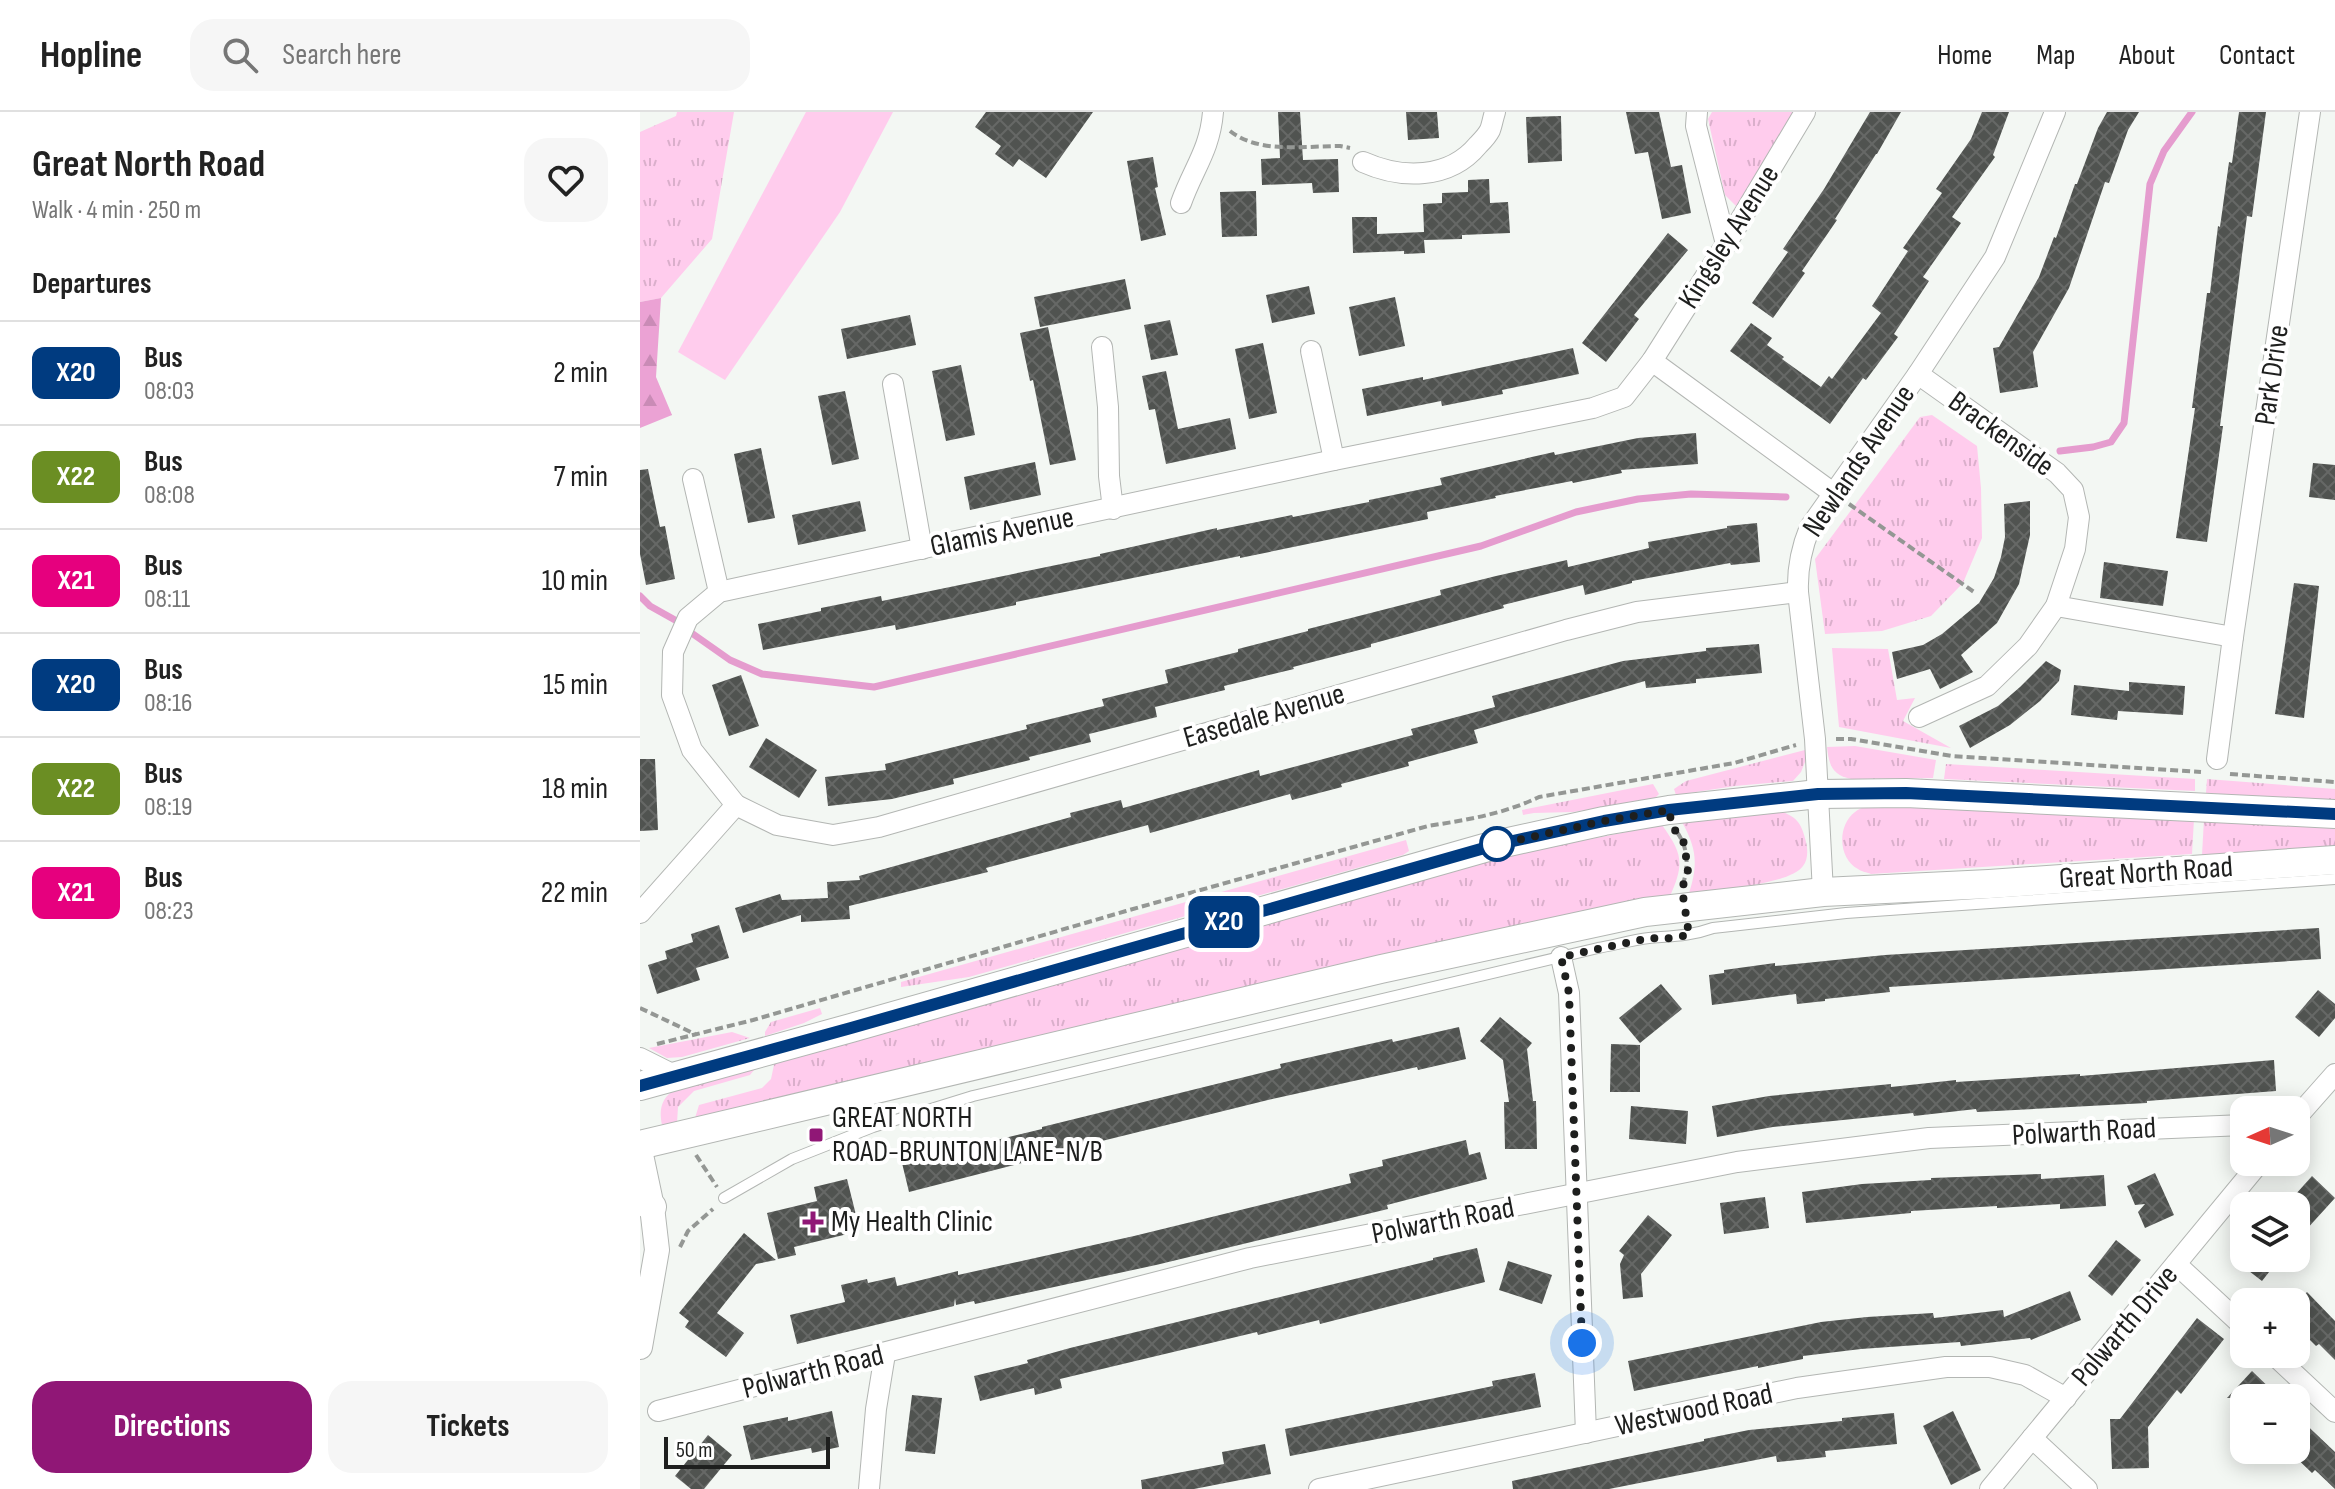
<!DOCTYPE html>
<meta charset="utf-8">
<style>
body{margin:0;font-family:"Sofia Sans Condensed",sans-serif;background:#f6f6f6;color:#222;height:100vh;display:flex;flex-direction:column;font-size:30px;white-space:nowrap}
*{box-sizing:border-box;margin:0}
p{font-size:26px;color:#767676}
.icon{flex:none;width:44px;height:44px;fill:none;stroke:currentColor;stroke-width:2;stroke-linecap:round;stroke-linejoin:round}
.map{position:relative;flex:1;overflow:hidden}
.sheet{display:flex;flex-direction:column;background:#fff;width:640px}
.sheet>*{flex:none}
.badge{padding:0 16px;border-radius:12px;font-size:28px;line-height:52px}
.needle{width:52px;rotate:267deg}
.buttons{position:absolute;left:1590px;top:984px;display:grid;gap:16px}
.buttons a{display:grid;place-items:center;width:80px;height:80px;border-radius:16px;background:#fff;box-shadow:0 4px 20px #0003;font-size:40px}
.scale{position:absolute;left:24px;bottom:20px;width:166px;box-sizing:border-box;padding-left:8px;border:4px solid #1e1f1e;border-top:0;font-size:22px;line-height:28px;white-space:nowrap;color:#1e1f1e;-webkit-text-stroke:6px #fff;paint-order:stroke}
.you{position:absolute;width:40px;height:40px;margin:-20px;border:6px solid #fff;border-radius:50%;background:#1a73e8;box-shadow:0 0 0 12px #1a73e833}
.map>.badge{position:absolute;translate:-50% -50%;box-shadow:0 0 0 4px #fff}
h2{padding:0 32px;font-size:30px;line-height:72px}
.round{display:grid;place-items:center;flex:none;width:84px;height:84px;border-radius:24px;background:#f6f6f6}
.summary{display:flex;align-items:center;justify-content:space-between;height:136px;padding:0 32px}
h1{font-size:38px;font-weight:700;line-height:60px}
.button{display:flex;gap:16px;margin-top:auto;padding:16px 32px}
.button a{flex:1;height:92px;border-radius:24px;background:#901776;color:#fff;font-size:32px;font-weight:700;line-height:92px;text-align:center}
.button a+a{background:#f6f6f6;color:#222}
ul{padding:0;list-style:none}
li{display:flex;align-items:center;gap:24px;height:104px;padding:0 32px;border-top:2px solid #e0e0e0}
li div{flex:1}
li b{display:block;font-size:30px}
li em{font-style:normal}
li .badge{min-width:88px;font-weight:700;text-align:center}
header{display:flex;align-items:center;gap:48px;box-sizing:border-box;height:112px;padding:0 40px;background:#fff;border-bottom:2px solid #e0e0e0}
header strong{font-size:38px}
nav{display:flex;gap:44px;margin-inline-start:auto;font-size:28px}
.search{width:560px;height:72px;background:#f6f6f6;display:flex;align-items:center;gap:20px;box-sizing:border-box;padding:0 28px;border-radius:24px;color:#767676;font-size:30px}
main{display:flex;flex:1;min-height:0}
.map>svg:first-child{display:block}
.grass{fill:url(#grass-tufts)}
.forest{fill:url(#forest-firs)}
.pitch{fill:#ffcced}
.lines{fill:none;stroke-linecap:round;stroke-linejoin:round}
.stream{stroke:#e59cce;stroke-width:7}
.building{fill:url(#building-cross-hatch)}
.service-casing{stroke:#b3b6b3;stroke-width:12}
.minor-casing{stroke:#b3b6b3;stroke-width:22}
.tertiary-casing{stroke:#b3b6b3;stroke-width:26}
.secondary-casing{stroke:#b3b6b3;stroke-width:30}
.path{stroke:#949794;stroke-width:4;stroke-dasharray:8 4;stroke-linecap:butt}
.service{stroke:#fff;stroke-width:10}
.minor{stroke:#fff;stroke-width:20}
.tertiary{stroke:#fff;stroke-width:24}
.secondary{stroke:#fff;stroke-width:28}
.line-casing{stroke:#fff;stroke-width:18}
.line{stroke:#003b80;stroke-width:12}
.walk{stroke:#1e1f1e;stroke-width:8;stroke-dasharray:0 14.4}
.stop-dot{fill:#fff;stroke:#003b80;stroke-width:4}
.poi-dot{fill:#901776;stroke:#fff;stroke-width:3}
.labels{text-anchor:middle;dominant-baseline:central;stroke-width:8;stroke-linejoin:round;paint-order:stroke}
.street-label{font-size:30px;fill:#1e1f1e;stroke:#fff}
.poi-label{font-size:30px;fill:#1e1f1e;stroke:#fff;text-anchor:start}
</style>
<header>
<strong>Hopline</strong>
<div class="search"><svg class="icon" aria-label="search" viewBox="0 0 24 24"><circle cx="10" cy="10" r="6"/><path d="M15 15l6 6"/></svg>Search here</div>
<nav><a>Home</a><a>Map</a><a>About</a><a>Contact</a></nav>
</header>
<main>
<section class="sheet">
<div class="summary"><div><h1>Great North Road</h1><p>Walk · 4 min · 250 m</p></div><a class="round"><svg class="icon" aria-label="heart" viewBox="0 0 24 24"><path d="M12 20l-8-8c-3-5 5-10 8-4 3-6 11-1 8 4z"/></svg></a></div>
<h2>Departures</h2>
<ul>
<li><span class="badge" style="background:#003b80;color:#fff">X20</span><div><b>Bus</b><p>08:03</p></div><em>2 min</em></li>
<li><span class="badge" style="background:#6b8e23;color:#fff">X22</span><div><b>Bus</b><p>08:08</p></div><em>7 min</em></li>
<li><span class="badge" style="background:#e6007e;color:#fff">X21</span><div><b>Bus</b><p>08:11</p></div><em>10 min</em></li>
<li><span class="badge" style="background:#003b80;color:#fff">X20</span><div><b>Bus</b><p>08:16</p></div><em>15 min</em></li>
<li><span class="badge" style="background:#6b8e23;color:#fff">X22</span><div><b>Bus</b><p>08:19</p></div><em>18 min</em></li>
<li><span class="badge" style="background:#e6007e;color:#fff">X21</span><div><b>Bus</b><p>08:23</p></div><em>22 min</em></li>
</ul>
<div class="button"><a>Directions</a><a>Tickets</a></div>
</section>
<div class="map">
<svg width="1695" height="1377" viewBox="0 0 1695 1377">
<defs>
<pattern id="grass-tufts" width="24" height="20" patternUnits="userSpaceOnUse" patternTransform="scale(2)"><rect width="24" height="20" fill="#ffcced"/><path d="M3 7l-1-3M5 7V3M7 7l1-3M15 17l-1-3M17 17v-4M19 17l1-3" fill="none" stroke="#daafcb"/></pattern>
<pattern id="forest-firs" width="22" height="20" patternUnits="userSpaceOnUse" patternTransform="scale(2)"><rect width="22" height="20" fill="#eba2d4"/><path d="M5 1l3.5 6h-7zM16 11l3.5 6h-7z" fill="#c98bb6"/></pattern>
<pattern id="building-cross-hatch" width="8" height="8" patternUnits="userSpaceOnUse" patternTransform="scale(2)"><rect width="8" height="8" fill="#505350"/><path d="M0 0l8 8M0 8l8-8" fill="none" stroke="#666866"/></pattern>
</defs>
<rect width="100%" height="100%" fill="#f3f7f3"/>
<g class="grass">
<path d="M37 0H94L72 127 21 186 0 190V20L36 4Z"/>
<path d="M1072 0H1154L1097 95 1085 83 1068 7Z"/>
<path d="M1292 303 1337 334 1341 376 1342 426 1323 471 1291 504 1242 519 1185 522 1175 447 1280 305Z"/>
<path d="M1192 536 1248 537 1257 588 1275 586 1263 609 1311 636 1199 615Z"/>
<path d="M1215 634 1296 648 1293 666 1211 667C1192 663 1189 653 1187 635Z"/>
<path d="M1165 638V650L1161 660 1153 669 1095 674 1036 683 1034 677 1046 669Z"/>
<path d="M1306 652 1555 667V679L1304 667Z"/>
<path d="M1567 667 1695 677V688L1677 689 1566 681Z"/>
<path d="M1013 672 1019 682 1014 687 933 700 894 701 883 703 882 698Z"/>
<path d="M1233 691 1554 707 1552 742 1231 762C1226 760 1222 760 1218 757 1198 747 1197 713 1215 700 1220 696 1228 694 1233 691Z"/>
<path d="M1134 697C1155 704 1161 708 1166 730 1168 738 1168 748 1163 754 1150 773 1073 778 1049 781 1058 753 1057 737 1042 710Z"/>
<path d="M1564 707 1695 714V736L1562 743Z"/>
<path d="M1022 713C1042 741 1045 751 1030 784L55 1006 59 993 122 976 131 967 135 948 814 754Z"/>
<path d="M766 728 769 739 763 743 329 865 261 875V870Z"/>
<path d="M180 896 182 902 164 911 125 924V920L131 910Z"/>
<path d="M92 920 110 926 42 945 27 946 9 936Z"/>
<path d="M118 953 110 963 54 979 38 995 37 1011 22 1013C19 997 21 987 35 977Z"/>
</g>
<path class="forest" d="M21 186 16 265 32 303 0 316V190Z"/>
<path class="pitch" d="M166 0H253L200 100 85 268 38 240Z"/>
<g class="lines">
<g class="stream">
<path d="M1420 339 1453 335 1471 330 1484 311 1510 72 1524 39 1552 0"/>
<path d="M0 484 10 494 35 508"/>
<path d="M53 522 90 548 122 562 234 575 841 434 936 400 998 387 1051 382 1146 385"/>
</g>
</g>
<g class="building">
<path d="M346 0H453L406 66 379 47 373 55 355 42 361 34 335 15Z"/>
<path d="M638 0H660L663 48 698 47 699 80 673 81 672 71 622 73 621 47 640 46Z"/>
<path d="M766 0H797L799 26 768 28Z"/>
<path d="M986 0H1019L1031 55 1042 53 1051 101 1022 107 1008 40 995 42Z"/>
<path d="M1230 0H1261L1237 42H1236L1195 107 1197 108 1162 159 1165 161 1133 206 1112 191 1148 140 1143 137 1184 77Z"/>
<path d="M1342 0H1369L1353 43 1355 45 1312 105 1321 111 1283 165 1289 169 1254 222 1258 225 1226 268 1223 266 1190 312 1090 239 1111 211 1132 226 1127 233 1144 245 1142 247 1181 275 1189 264 1192 267 1241 201 1232 194 1268 139 1263 136 1302 81 1296 77 1331 27Z"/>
<path d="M1467 0H1499L1488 18 1469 71 1465 70 1429 176 1393 240 1398 275 1360 281 1353 236 1359 235 1399 165 1414 125 1416 126 1435 72H1437L1458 16Z"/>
<path d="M1599 0H1626L1612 105 1607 104 1580 314H1583L1567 430 1536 426 1555 296H1552L1567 181H1570L1578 114 1580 115 1589 50 1592 51Z"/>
<path d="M921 4 922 49 888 51 886 5Z"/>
<path d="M513 45 518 75 515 76 526 123 501 129 487 49Z"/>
<path d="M849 67 850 91 868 90 870 121 822 123V127L784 128 785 141 764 142V139L713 141 712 105H737V122L784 120 783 92 802 91V81L828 80V68Z"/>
<path d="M616 79 617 124 582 125 580 80Z"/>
<path d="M1028 121 1048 138 994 203 999 207 966 250 942 231Z"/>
<path d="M485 167 491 197 400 215 394 185Z"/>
<path d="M669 174 675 202 632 211 626 183Z"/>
<path d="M755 185 765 234 719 244 709 195Z"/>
<path d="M270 203 276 233 207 247 201 217Z"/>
<path d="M530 208 538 243 511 248 504 213Z"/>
<path d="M408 215 436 348 410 353 393 268 390 269 380 221Z"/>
<path d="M623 231 637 301 609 307 595 237Z"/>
<path d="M933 236 939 262 862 278 863 282 802 294 801 289 727 304 722 277 783 265V268Z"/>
<path d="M321 253 335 323 306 329 292 259Z"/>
<path d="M526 259 538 317 590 306 596 337 526 352 515 297 509 298 502 264Z"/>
<path d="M205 279 219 347 192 353 178 284Z"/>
<path d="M1056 321 1058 352 981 358 982 361 933 371 932 369 855 384 856 386 787 400 788 407 658 434 600 446V444L376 490V493L256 518 255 513 123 538 118 512 181 499V496L241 484 242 489 460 444V442L577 416V418L652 403 653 405 729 390V388L802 373 800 366 914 340 915 343 998 326Z"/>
<path d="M121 336 135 406 108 411 94 342Z"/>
<path d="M395 350 401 383 330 398 324 365Z"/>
<path d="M1673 351 1695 353V388L1669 385Z"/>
<path d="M8 357 20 415 25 414 35 467 6 473 0 442V358Z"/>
<path d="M220 389 226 419 158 433 152 403Z"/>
<path d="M1390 389V423L1379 472 1357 511 1321 543 1333 560 1300 577 1290 557 1257 567 1252 540 1283 533 1302 522 1339 491 1354 466 1361 445 1365 425 1364 392Z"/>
<path d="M1117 411 1120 450 1091 453 1090 451 992 469V471L945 483 943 473 863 493 864 496 731 532V535L653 555 654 557 584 574 585 578 515 595 517 605 449 622 451 630 389 645 390 648 313 667 314 672 252 687 188 694 185 665 246 658 245 652 387 617 386 613 464 594 462 587 528 571 525 558 598 540V537L668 519V517L801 483 800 478 856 464 927 448 928 455 1009 436 1008 430 1087 416V414Z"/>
<path d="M1464 450 1528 459 1523 494 1460 486Z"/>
<path d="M1654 471 1679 474 1664 606 1635 602Z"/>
<path d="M1119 532 1122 561 1056 567V571L1006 576 1005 569 834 618 838 631 768 650 769 654 701 672 702 675 652 688 650 682 510 721 508 713 346 756 348 760 209 794 210 807 161 810V803L103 821 95 796 140 782 142 788 188 786 187 770 220 768 219 764 431 705 430 701 481 688 483 696 619 658 620 664 773 623 771 617 855 595 852 584 983 549 1066 539V536Z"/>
<path d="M1406 549 1421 558 1419 569 1400 589 1370 613 1330 636 1319 614 1358 594 1380 575Z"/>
<path d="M101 563 119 614 89 624 72 573Z"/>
<path d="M1489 570 1545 574 1543 603 1478 599 1477 608 1431 603 1434 573 1489 579Z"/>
<path d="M126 626 177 658 159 686 109 655Z"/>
<path d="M0 647H15L18 718 0 719Z"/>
<path d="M79 813 89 846 56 856 60 868 17 882 8 853 27 847 25 839 53 830 51 822Z"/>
<path d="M1679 816 1681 847 1249 875 1250 880 1185 887V889L1157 892 1156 882 1072 893 1069 863 1084 861V858L1135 851V854L1245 843Z"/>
<path d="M1021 872 1042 897 1000 931 979 906Z"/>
<path d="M1678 878 1695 892V906L1679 925 1655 905Z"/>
<path d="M860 905 892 931 887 937 893 989H896L897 1037H865L864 990H869L863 948 840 929Z"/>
<path d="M819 915 826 947 778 958 777 955 628 988 393 1046 394 1048 269 1080 262 1051 402 1017V1015L641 956 640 952 752 927 753 930Z"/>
<path d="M971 932 1000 933V980H970Z"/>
<path d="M1634 948 1636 979 1507 989V991L1337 1000 1336 997 1274 1004 1273 1001 1133 1015 1077 1025 1072 994 1129 984 1251 972V975L1316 968V970L1440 962V964Z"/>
<path d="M991 994 1048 999 1046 1032 989 1027Z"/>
<path d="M826 1028 829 1043 840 1040 847 1067 747 1093 748 1097 516 1153 335 1192 334 1189 316 1193 315 1186 314 1194 157 1232 150 1203 205 1190 201 1173 227 1167 228 1171 255 1165 257 1174 318 1159V1163L494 1124 711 1071 709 1062 743 1054 742 1048Z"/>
<path d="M1515 1061 1534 1103 1505 1116 1498 1100 1505 1092 1495 1093 1487 1074Z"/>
<path d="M1401 1062V1067L1464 1063 1466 1094 1420 1097V1092L1357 1096V1094L1271 1099V1101L1166 1111 1162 1080 1222 1072 1291 1068V1066Z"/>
<path d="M1672 1064 1695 1086 1656 1129V1094H1645Z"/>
<path d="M207 1067 220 1119 154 1135 156 1143 138 1147 127 1101 177 1089 174 1075Z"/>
<path d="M1125 1085 1129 1116 1084 1122 1080 1091Z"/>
<path d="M1008 1103 1032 1123 1001 1162 1003 1185 983 1187 980 1152 984 1143 979 1139Z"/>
<path d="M104 1121 136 1148 116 1152 77 1201 104 1221 86 1245 45 1215 49 1209 39 1201Z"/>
<path d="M1476 1128 1501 1148 1472 1184 1448 1164Z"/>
<path d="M837 1136 845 1170 680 1212 679 1208 618 1223 617 1220 420 1267 422 1276 395 1283 394 1276 340 1289 334 1264 388 1251 387 1248 430 1236 793 1148V1146Z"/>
<path d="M1592 1146H1640L1622 1169Z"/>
<path d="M868 1149 912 1163 902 1192 859 1178Z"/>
<path d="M1430 1179 1441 1208 1391 1228 1390 1226 1321 1234 1320 1230 1221 1237 1163 1244V1247L1118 1256V1254L994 1279 988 1249 1181 1210 1227 1205 1293 1201 1294 1206 1363 1198 1364 1205Z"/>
<path d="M1667 1180 1695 1209V1248L1679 1232 1676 1234 1656 1214V1191Z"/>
<path d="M1557 1206 1584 1227 1541 1282 1537 1278 1508 1315 1509 1356 1472 1357 1470 1307H1480Z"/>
<path d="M1612 1259 1640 1286H1587Z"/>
<path d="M895 1261 901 1295 650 1344 645 1317 853 1274 852 1269Z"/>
<path d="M272 1283 302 1286 295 1342 265 1339Z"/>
<path d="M192 1299 199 1335 172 1341 171 1336 111 1348 103 1314 148 1305V1309Z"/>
<path d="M1313 1299 1341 1358 1311 1373 1283 1314Z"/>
<path d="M1254 1301 1257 1332 1185 1339 1186 1345 1137 1350 1136 1344 969 1377H873L872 1369 1064 1329V1327L1109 1318 1202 1309V1306Z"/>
<path d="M1656 1303 1695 1340V1377L1675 1358 1672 1361 1648 1338H1656Z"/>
<path d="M68 1323 92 1343 64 1377H51L35 1364Z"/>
<path d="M625 1332 631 1362 554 1377H502L501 1368 584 1352 582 1340Z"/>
</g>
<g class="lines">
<g class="service-casing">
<path id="service" d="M84 1086 152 1047 233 1015 333 984 958 836C975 833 992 828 1009 826 1031 824 1051 824 1073 816L1206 801 1695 767"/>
</g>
<g class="minor-casing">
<g id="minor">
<path d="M1057 0 1056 14 1086 132"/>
<path d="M723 50C761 67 809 68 838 33 842 29 847 24 850 18 852 13 853 6 855 0"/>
<path d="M541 91C553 57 570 38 573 0"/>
<path d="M462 235 468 295 469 364 473 397"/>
<path d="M671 239 694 348"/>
<path d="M1012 249 1193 381"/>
<path d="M1278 262 1417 361 1433 378 1439 405 1435 437 1416 494 1388 534 1347 574 1279 605"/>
<path d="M253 272 282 437"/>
<path d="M53 367 79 480"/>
<path d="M1416 494 1593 525"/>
<path d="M1577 647 1593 525 1670 0"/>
<path d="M96 693 137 713 193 723 239 715 926 518 997 500 1158 480"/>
<path d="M1183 780 1175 627 1158 480C1157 456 1161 437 1170 415L1278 262 1355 145 1415 0"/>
<path d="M0 801 96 693 52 638 32 583 33 540 48 506 79 480 694 348 953 296 984 285 1012 249 1086 132 1165 0"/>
<path d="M921 845 929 881 946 1321"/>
<path d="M0 946 34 963"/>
<path d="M1656 1006 1695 962"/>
<path d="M1536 1152 1604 1215"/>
<path d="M1633 1242 1695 1300"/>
<path d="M18 1299 610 1146 1097 1050 1289 1026 1604 1013"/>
<path d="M1392 1326 1447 1377"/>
<path d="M229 1377 236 1297 245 1242"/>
<path d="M679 1377 1157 1276 1306 1255H1350L1385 1263 1426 1286"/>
<path d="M1350 1377 1620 1050"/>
</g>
</g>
<g class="tertiary-casing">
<path id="tertiary" d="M0 1038 12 1095 17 1138 0 1235"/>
</g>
<g class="secondary-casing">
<g id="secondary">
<path d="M0 974 211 916 855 733 964 709 1029 698 1178 682 1266 681 1695 702"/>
<path d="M0 1033 741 857 1005 800 1183 780 1349 772 1695 748"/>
<path d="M0 1087 12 1095"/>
</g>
</g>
<g class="path">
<path d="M590 19C619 42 665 34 700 34L710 36"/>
<path d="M1209 392 1334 480"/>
<path d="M1196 627H1211L1312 644 1561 660"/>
<path d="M1590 662 1695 670"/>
<path d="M1037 720C1048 736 1049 753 1043 772"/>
<path d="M0 896 55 922"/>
<path d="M17 932 113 908 486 799 788 714C826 708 864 702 899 685L1094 651 1156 633"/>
<path d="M56 1043 77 1075"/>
<path d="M40 1135 48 1119 73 1097"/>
</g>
<use href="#service" class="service"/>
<use href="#minor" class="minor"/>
<use href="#tertiary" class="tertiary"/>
<use href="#secondary" class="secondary"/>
</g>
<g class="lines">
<g class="line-casing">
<path id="line" d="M0 974 211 916 855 733 964 709 1029 698 1178 682 1266 681 1695 702"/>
</g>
<use href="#line" class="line"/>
<path class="walk" d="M857 732 855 733 964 709 1029 698 1032 714 1044 731 1048 758 1042 777 1049 823 1023 827 1010 826 921 845 929 881 942 1231"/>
</g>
<circle class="stop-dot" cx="857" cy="732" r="16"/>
<g class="poi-dot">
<rect x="168" y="1015" width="16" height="16" rx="4"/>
<path d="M169 1098h8v8h8v8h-8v8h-8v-8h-8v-8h8z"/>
</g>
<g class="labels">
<g class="street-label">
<text transform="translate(1089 125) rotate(-58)">Kingsley Avenue</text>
<text transform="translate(1632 263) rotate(-82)">Park Drive</text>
<text transform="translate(1361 322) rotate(36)">Brackenside</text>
<text transform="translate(1219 349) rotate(-56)">Newlands Avenue</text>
<text transform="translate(362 420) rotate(-12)">Glamis Avenue</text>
<text transform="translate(624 604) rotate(-16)">Easedale Avenue</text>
<text transform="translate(1506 761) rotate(-4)">Great North Road</text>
<text transform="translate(1444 1020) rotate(-3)">Polwarth Road</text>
<text transform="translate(803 1109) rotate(-11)">Polwarth Road</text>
<text transform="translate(1485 1214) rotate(-50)">Polwarth Drive</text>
<text transform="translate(173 1260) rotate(-14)">Polwarth Road</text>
<text transform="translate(1054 1298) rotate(-12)">Westwood Road</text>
</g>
<g class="poi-label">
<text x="192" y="1006">GREAT NORTH<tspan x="192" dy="34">ROAD-BRUNTON LANE-N/B</tspan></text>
<text x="191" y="1110">My Health Clinic</text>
</g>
</g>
</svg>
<div class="buttons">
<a><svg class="needle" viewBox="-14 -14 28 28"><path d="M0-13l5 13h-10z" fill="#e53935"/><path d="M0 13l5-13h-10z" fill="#767676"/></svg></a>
<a><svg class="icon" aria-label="layers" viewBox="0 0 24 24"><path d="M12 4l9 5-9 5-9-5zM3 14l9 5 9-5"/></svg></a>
<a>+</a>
<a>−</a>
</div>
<div class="scale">50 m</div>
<div class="you" style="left:942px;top:1231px"></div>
<b class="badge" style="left:584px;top:810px;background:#003b80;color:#fff">X20</b>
</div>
</main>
